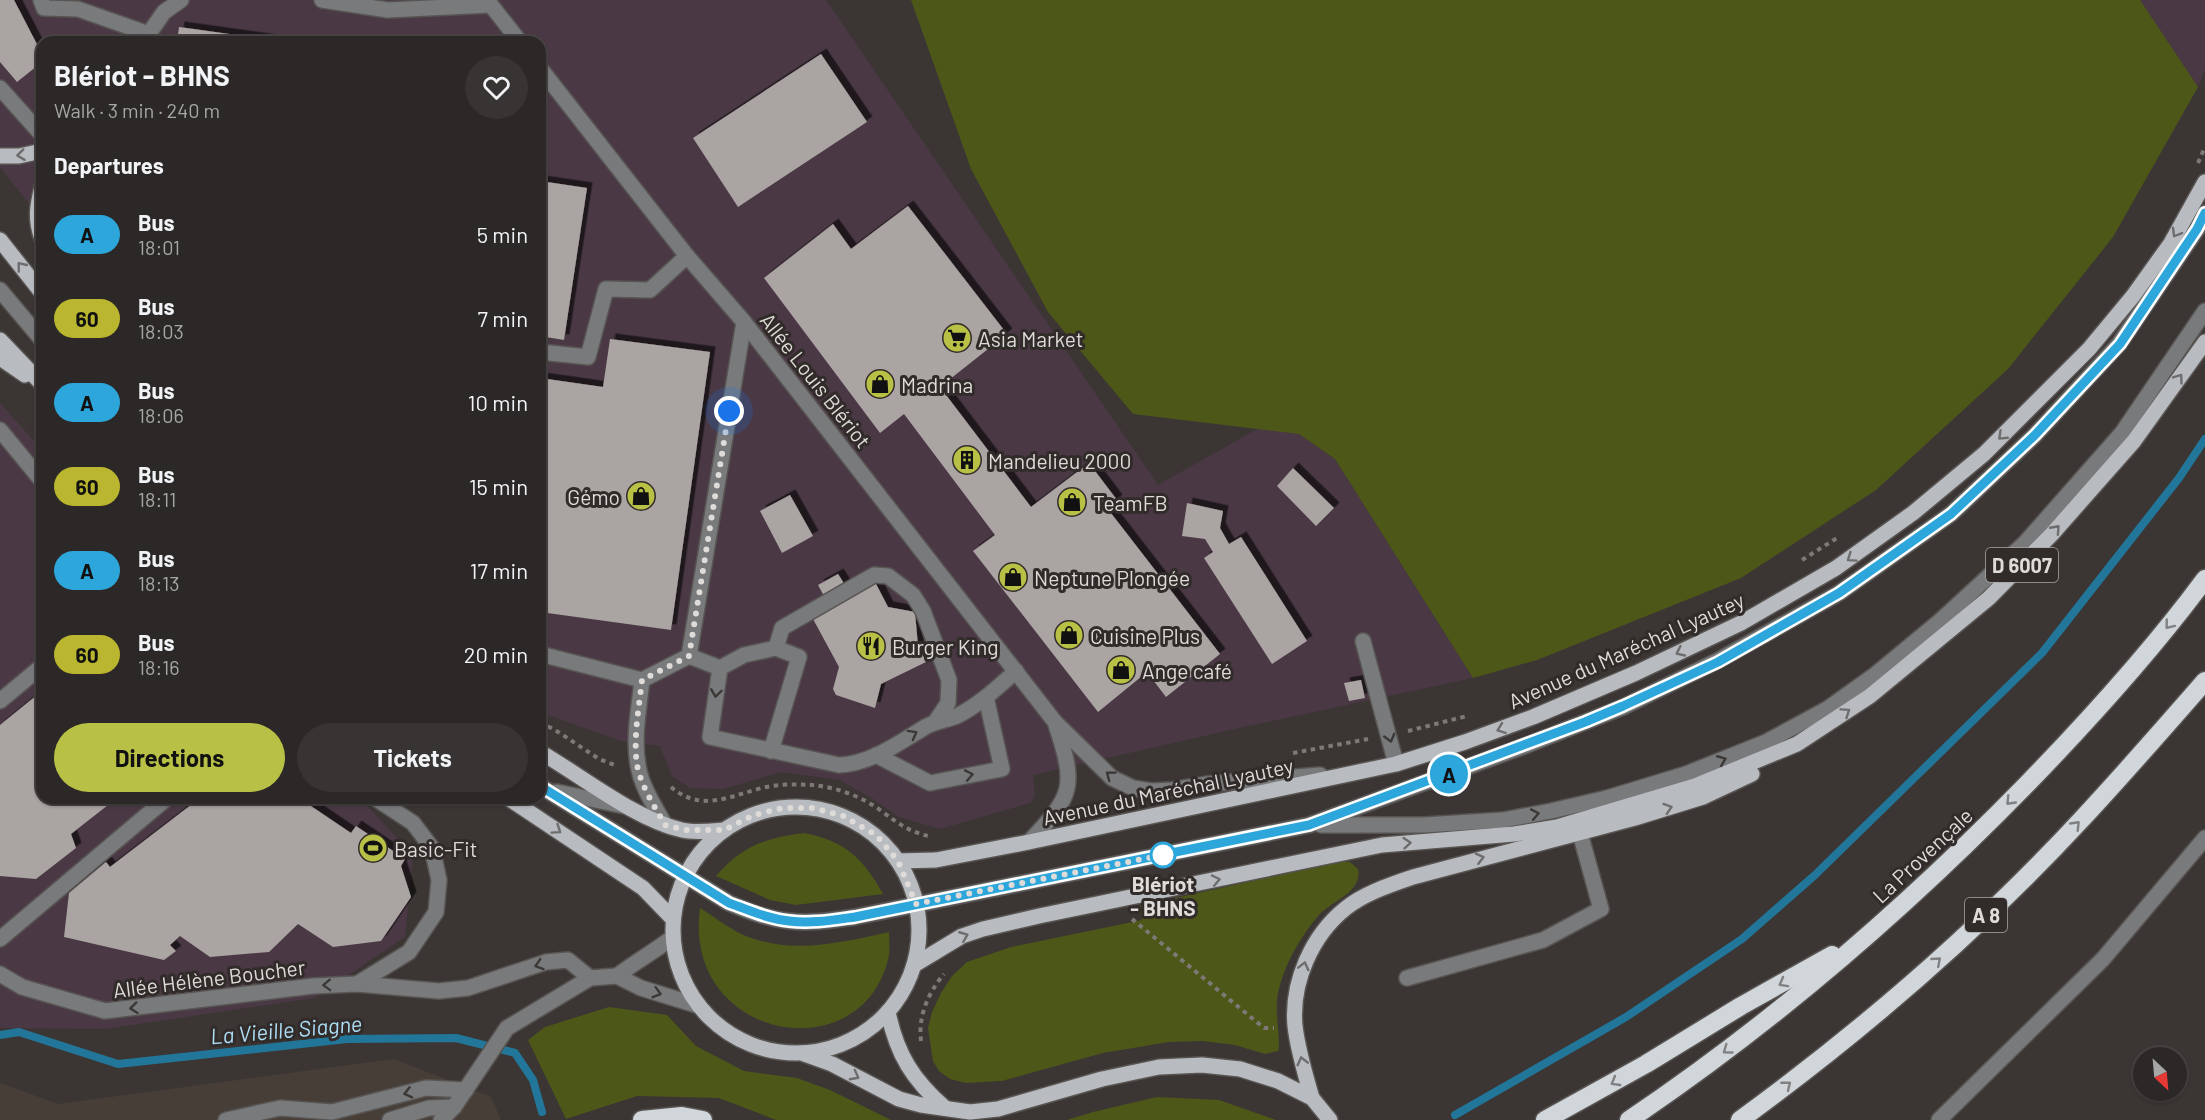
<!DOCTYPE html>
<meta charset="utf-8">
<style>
body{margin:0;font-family:Barlow,sans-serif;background:#383433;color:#f1f3f6;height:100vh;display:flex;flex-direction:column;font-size:22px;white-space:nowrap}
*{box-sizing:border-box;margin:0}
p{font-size:20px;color:#a6a6a7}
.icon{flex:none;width:33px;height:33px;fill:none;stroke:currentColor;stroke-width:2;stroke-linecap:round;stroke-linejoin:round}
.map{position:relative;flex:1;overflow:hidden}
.details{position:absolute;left:36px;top:36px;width:510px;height:768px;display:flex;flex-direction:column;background:#2c2827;border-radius:18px;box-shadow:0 2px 4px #0004,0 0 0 2px #484444}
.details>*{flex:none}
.badge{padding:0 12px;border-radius:20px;font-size:21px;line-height:39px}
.needle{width:39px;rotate:154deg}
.tools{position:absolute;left:2133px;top:1047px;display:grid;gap:12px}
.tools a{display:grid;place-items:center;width:54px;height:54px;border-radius:50%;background:#2c2827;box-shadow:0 2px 4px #0004,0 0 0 2px #484444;font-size:30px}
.you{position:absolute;width:30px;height:30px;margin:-15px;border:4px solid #fff;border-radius:50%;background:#1a73e8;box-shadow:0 0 0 9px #1a73e833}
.map>.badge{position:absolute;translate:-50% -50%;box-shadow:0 0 0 3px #fff}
h2{padding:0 18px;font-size:22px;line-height:54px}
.round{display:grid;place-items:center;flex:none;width:63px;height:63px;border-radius:32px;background:#383433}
.summary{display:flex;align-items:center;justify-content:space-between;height:102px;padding:0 18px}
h1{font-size:28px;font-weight:700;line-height:45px}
.action{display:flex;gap:12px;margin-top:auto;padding:12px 18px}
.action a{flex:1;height:69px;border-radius:36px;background:#b9c046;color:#111;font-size:24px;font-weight:700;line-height:69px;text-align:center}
.action a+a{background:#383433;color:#f1f3f6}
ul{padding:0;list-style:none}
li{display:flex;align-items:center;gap:18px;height:84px;padding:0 18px}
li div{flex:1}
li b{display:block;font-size:22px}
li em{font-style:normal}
li .badge{min-width:66px;font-weight:700;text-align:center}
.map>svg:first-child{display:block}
.commercial{fill:#4a3945}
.built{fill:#483e38}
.green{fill:#4d5718}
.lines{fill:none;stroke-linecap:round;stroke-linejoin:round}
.stream{stroke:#227699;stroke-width:8}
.building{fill:#aaa4a2;filter:url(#shadow)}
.minor-casing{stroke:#585452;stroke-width:18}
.major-casing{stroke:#585452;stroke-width:18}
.highway-casing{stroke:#585452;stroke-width:21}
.path{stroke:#7e7977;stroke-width:4;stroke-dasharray:4.5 4.5;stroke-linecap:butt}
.minor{stroke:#787a7c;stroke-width:15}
.major{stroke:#b8bcc0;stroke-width:15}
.highway{stroke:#d1d6da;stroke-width:18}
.oneway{stroke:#6e6d6e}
.oneway2{stroke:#818182}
.oneway3{stroke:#3c3836}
.line-casing{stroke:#fff;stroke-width:14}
.line{stroke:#2da7db;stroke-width:9}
.walk{stroke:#dedbd9;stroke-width:6;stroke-dasharray:0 10.8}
.stop-dot{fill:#fff;stroke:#2da7db;stroke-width:3}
.labels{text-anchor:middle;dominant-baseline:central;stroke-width:6;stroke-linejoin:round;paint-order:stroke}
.shield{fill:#312c2a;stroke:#aaa6a4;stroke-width:1.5}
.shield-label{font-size:20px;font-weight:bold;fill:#dedbd9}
.poi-label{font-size:21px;fill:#dedbd9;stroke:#312c2a;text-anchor:start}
.street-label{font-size:21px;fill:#dedbd9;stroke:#312c2a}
.stop-label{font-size:21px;font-weight:bold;fill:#dedbd9;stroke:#312c2a}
.water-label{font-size:22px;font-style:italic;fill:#aeddf6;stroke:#312c2a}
</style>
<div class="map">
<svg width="2205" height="1120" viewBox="0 0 2205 1120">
<defs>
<filter id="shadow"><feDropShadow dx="5.5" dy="-5.5" stdDeviation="0" flood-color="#0009"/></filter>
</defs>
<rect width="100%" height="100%" fill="#3b3634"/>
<g class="commercial">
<path d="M0 0H826L1158 485 1259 428 1299 434 1335 459 1473 678 1230 730 1033 775 1035 796 1030 803 940 829 899 817 873 799 840 780 781 772 723 789 690 788 672 776 660 746 621 741 540 712V42H42V220L0 167Z"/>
<path d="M2138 0H2205V69L2198 87Z"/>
<path d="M0 403 42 450V798H360L413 855 405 937 314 998 105 1029 0 1028Z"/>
</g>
<path class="built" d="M394 1059 491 1097 501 1120H0V1083L58 1104Z"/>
<g class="green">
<path d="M911 0H2140L2198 87 2113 237 2008 369 1876 490 1741 578 1537 660 1473 678 1335 459 1299 434 1133 414 1048 312 971 169Z"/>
<path d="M804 833C845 841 863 858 883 894L796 905 770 900 716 876C742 846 765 838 804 833Z"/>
<path d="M1339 862H1350L1358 869C1363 892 1332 901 1319 915 1300 937 1280 971 1277 1001 1276 1016 1279 1032 1279 1047L1278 1051 1265 1054 1235 1045 1202 1041 1169 1042 1103 1053 1002 1081 966 1083 950 1079 939 1071 933 1061 928 1028 932 1012 941 993 952 976 967 962 1011 947 1142 920 1139 906Z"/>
<path d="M700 908C713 916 726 926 739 933 788 956 839 943 889 932 889 940 890 948 889 955 865 1073 682 1042 700 908Z"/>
<path d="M609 1007 667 1015 696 1046 744 1071 797 1078 830 1090 891 1120H776L719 1098 637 1096 566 1119 528 1040 545 1027Z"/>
<path d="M1157 1097 1219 1100 1276 1120H1067L1093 1112Z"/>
</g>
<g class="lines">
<g class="stream">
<path d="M0 1035 19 1032 118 1064 347 1039 456 1038 515 1053 533 1080 542 1112"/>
<path d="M1455 1115 1626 1017 1742 939 1815 875 2042 653 2179 478 2205 439"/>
</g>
</g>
<g class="building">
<path d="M0 0H14L42 54V62L17 82 0 62Z"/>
<path d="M179 27 279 41V42H177Z"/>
<path d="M821 54 867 122 738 207 693 138Z"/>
<path d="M540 181 587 188 564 340 540 336Z"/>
<path d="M908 206 1007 334 940 387 1031 507 1089 463 1117 500 1107 508 1220 654 1166 697 1147 672 1098 712 973 551 995 535 904 414 880 433 764 278 833 224 851 249Z"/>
<path d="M610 339 710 352 671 630 540 612V378L603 387Z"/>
<path d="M1293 468 1334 508 1316 526 1277 486Z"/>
<path d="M790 495 813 536 782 553 760 511Z"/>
<path d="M1187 503 1223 511 1220 528 1229 544 1241 537 1307 641 1272 664 1204 558 1213 552 1205 539 1182 536Z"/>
<path d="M838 574 845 585 824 596 818 585Z"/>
<path d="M875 582 888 607 915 612 918 646 926 662 881 684 875 708 836 695 833 689 839 667 813 619Z"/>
<path d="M1361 680 1365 698 1349 701 1344 683Z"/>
<path d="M42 691V798H117L71 834 76 848 36 879 0 876V725Z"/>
<path d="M200 798H299L351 833 356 826 405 859 401 866 411 897 381 941 333 947 298 924 269 952 210 957 180 936 170 945 176 951 164 960 64 937 69 893 106 862 110 867Z"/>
</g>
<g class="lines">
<g class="minor-casing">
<g id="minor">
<path d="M41 0 44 8 78 9 149 34"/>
<path d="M322 0 388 10 490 5"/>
<path d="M487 0 520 42"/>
<path d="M143 42 164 12 181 0"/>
<path d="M540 68 687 256 744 322 1055 722 1112 778 1133 788 1151 791 1172 790 1207 784 1320 775"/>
<path d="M0 88 42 135"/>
<path d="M0 290 42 340"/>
<path d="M540 352 588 357 606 289 650 290 687 256"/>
<path d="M0 430 42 481"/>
<path d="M1363 641 1396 764"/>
<path d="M776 648 782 628 874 575 888 576 913 595 923 611 949 680 948 703 936 721"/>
<path d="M540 654 642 680 689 656 744 322"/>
<path d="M689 656 720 668 710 737 839 765C871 764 900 742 927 726 937 721 947 720 957 716 979 705 998 687 1016 671"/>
<path d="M720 668 744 655 776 648 799 657 771 751"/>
<path d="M642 680C639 708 633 738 638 765 641 786 655 807 665 825"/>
<path d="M0 701 42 666"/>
<path d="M876 755 930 783 1002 769 986 697"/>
<path d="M540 786 729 903C748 911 768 919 789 921 811 924 833 920 855 917L1309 825 1527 745 1623 707 1717 661 1839 593 1951 514 2035 435 2119 344 2197 229 2205 213"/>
<path d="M557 792 624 806"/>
<path d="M1321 825H1424L1503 820 1551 811 1607 798 1686 774 1766 742 1827 709 1876 674 1940 621 2025 543 2122 433 2205 311"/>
<path d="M1029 842C1074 795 1076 786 1056 725"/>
<path d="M0 939 167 798"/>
<path d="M0 974 22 987 105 1011 313 986 357 984 439 991 468 988 546 962 568 960 590 978 617 976"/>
<path d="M617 976 641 988 699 1006"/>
<path d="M617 976C635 962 655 951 673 937"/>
<path d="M1407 978 1543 940 1601 909 1580 833"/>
<path d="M357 984 409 952 436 912 439 880 432 848 413 823 375 798"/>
<path d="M226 1120 280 1108 332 1112 426 1088 466 1090"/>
<path d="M390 1120 429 1108 454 1107"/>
<path d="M441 1120 454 1107 507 1028 590 978"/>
<path d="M1939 1120 2103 959 2205 838"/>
</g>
</g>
<g class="major-casing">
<g id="major">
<path d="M0 156H19L42 151"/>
<path d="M42 187C37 206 35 220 42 239"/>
<path d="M0 240 42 293"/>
<path d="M0 340 42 384"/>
<path d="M0 358 25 375"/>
<path d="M540 752C582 776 636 820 682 830 696 833 711 831 724 830"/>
<path d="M508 798 643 888 673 919"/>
<circle cx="796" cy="930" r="123"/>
<path d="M898 861 936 860 1029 842 1396 764 1465 742 1533 717 1636 673 1741 623 1836 568 1913 513 1984 454 2089 349 2133 296 2171 243 2205 182"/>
<path d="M914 965 962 936 983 929 1039 916 1382 845 1514 834 1557 827 1695 786 1797 744 1870 696 1989 598 2052 534 2134 441 2205 342"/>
<path d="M888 1012C897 1055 913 1080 945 1108"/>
<path d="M804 1054 832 1064 899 1099 921 1105 970 1112 998 1109 1102 1079 1159 1067 1202 1065 1240 1069 1278 1081 1312 1098 1330 1120"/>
<path d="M1312 1098C1305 1074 1298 1051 1295 1026 1291 982 1312 935 1346 908 1365 893 1390 885 1413 877L1635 818 1703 797 1752 774"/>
</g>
</g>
<g class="highway-casing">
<g id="highway">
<path d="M642 1120 682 1116 703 1120"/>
<path d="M1545 1120 1646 1064 1741 1006 1832 955"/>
<path d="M1629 1120C1773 1023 1905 909 2027 784 2090 719 2151 652 2205 579"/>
<path d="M1740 1120C1862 1031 1978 931 2081 820 2123 775 2164 728 2205 681"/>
</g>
</g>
<g class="path">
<path d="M2198 163 2205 147"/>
<path d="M1802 560 1837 538"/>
<path d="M540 722 560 733 599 759 617 766"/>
<path d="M1408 731 1467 716"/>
<path d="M1293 753 1368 739"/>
<path d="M671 787C702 813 729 796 762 788 777 784 796 784 812 785 835 787 861 796 880 810 899 824 909 832 932 837"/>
<path d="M1132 919 1264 1028H1274"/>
<path d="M921 1041C918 1016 928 993 944 974"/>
</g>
<use href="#minor" class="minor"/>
<use href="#major" class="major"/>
<use href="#highway" class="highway"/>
</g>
<defs><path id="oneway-chevron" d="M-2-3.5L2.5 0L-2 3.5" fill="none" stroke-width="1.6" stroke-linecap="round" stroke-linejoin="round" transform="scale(1.5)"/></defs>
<g class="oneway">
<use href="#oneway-chevron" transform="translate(21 155) rotate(173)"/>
<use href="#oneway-chevron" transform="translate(2176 233) rotate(120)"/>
<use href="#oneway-chevron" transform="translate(21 266) rotate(-129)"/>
<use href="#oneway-chevron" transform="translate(2179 378) rotate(-54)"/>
<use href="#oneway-chevron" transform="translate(2002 436) rotate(136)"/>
<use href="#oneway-chevron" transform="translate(2056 529) rotate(-48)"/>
<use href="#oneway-chevron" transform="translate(1851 558) rotate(145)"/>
<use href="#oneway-chevron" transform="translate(1680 652) rotate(155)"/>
<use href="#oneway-chevron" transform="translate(1846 712) rotate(-34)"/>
<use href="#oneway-chevron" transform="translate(1501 729) rotate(160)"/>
<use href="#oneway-chevron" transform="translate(1668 808) rotate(-18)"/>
<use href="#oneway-chevron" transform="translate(557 830) rotate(34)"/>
<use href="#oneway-chevron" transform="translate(1407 843) rotate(-5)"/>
<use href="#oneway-chevron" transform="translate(1480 858) rotate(-14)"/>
<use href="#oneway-chevron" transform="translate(1216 880) rotate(-12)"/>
<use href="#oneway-chevron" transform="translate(964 936) rotate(-22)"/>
<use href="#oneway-chevron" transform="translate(1304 966) rotate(-76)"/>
<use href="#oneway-chevron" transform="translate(1302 1061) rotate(-104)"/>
<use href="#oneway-chevron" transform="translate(855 1076) rotate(28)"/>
</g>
<g class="oneway2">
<use href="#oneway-chevron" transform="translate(2169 625) rotate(128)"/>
<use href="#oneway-chevron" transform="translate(2010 801) rotate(134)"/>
<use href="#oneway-chevron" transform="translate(2076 825) rotate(-46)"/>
<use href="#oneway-chevron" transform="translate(1937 961) rotate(-41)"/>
<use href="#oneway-chevron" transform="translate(1783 983) rotate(151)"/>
<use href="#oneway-chevron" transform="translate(1727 1050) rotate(144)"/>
<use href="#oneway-chevron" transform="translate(1615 1082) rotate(150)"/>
<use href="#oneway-chevron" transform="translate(1787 1085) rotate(-39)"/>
</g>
<g class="oneway3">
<use href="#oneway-chevron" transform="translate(716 693) rotate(98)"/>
<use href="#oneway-chevron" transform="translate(913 734) rotate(-29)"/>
<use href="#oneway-chevron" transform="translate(1390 738) rotate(75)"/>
<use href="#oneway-chevron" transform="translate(1722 760) rotate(-22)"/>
<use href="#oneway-chevron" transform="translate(969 775) rotate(-11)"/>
<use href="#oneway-chevron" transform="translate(1110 775) rotate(-143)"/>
<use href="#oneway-chevron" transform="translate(1535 814) rotate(-11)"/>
<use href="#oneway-chevron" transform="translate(539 965) rotate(162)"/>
<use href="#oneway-chevron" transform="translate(327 985) rotate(178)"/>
<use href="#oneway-chevron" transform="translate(657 993) rotate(16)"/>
<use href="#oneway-chevron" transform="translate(134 1008) rotate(174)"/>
<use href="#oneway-chevron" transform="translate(408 1093) rotate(166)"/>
</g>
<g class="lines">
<g class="line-casing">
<path id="line" d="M540 786 729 903C749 910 768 919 789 921 811 924 833 920 855 917L1309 825 1585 722 1623 706 1718 662 1839 593 1951 514 2035 435 2120 344 2197 229 2205 213"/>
</g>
<use href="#line" class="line"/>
<path class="walk" d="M729 411 689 656 642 680C639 708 633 738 637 765 641 786 655 807 665 825L685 830H724L754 815 783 808H813L843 816 876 835 898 861 916 904 1163 855"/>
</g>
<defs>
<g id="supermarket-disc" transform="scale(1.5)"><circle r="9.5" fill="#b9c046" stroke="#312c2a"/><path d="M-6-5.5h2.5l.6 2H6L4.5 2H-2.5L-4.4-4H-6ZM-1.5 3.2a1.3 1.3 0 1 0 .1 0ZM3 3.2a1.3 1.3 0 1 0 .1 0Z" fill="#111"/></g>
<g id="shop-disc" transform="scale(1.5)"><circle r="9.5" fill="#b9c046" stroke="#312c2a"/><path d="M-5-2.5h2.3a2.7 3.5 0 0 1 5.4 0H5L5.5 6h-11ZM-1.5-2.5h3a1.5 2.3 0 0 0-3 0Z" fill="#111"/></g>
<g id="building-disc" transform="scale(1.5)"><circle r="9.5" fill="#b9c046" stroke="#312c2a"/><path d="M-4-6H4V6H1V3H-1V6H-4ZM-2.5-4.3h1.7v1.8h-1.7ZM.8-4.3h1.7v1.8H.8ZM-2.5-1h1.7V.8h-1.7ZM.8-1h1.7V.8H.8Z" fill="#111"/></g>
<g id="restaurant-disc" transform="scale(1.5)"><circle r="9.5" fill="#b9c046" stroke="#312c2a"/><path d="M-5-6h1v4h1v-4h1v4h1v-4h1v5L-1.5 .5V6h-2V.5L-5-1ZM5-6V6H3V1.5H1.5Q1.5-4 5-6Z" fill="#111"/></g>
<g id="stadium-disc" transform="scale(1.5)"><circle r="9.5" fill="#b9c046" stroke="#312c2a"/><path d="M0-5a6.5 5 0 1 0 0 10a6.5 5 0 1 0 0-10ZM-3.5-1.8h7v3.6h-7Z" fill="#111"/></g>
</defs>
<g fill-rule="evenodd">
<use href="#supermarket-disc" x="957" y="338"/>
<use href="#shop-disc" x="880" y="384"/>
<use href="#building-disc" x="967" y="460"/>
<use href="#shop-disc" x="641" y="496"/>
<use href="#shop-disc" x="1072" y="502"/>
<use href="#shop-disc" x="1013" y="577"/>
<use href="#shop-disc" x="1069" y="635"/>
<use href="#restaurant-disc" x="871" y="646"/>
<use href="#shop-disc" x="1121" y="670"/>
<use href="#stadium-disc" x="373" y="848"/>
</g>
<circle class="stop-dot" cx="1163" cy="855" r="12"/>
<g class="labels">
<g class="shield">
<rect x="1986" y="548" width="72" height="34" rx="4.5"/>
<rect x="1965" y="898" width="42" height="34" rx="4.5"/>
</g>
<g class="shield-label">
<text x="2022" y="565">D 6007</text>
<text x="1986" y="915">A 8</text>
</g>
<g class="poi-label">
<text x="978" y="338">Asia Market</text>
<text x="901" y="384">Madrina</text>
<text x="988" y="460">Mandelieu 2000</text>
<text x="620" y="496" text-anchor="end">Gémo</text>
<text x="1093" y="502">TeamFB</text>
<text x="1034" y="577">Neptune Plongée</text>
<text x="1090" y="635">Cuisine Plus</text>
<text x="892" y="646">Burger King</text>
<text x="1142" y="670">Ange café</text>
<text x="394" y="848">Basic-Fit</text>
</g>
<g class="street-label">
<text transform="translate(816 380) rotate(52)">Allée Louis Blériot</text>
<text transform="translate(1626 650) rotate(-24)">Avenue du Maréchal Lyautey</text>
<text transform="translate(1168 791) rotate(-12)">Avenue du Maréchal Lyautey</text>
<text transform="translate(1922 855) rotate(-43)">La Provençale</text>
<text transform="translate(209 978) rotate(-7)">Allée Hélène Boucher</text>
</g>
<g class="stop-label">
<text x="1163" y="883">Blériot<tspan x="1163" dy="24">- BHNS</tspan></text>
</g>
<g class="water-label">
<text transform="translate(286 1029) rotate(-5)">La Vieille Siagne</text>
</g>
</g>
</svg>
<div class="tools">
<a><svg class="needle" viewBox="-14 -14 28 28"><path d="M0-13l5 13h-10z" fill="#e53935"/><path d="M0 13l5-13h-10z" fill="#a6a6a7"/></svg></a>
</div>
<div class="you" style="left:729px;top:411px"></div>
<b class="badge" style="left:1449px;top:774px;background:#2da7db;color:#111">A</b>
<section class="details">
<div class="summary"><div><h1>Blériot - BHNS</h1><p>Walk · 3 min · 240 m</p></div><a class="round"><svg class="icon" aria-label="heart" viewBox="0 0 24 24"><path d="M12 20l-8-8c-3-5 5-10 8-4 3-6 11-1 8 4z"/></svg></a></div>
<h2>Departures</h2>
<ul>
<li><span class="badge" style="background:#2da7db;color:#111">A</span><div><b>Bus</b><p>18:01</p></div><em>5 min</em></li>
<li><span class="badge" style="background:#bab62f;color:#111">60</span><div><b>Bus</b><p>18:03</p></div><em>7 min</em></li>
<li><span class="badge" style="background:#2da7db;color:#111">A</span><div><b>Bus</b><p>18:06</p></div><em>10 min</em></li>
<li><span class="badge" style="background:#bab62f;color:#111">60</span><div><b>Bus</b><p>18:11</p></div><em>15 min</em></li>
<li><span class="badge" style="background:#2da7db;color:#111">A</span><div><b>Bus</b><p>18:13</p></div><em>17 min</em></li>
<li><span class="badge" style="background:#bab62f;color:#111">60</span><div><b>Bus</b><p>18:16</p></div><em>20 min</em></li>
</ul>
<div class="action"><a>Directions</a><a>Tickets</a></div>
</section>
</div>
